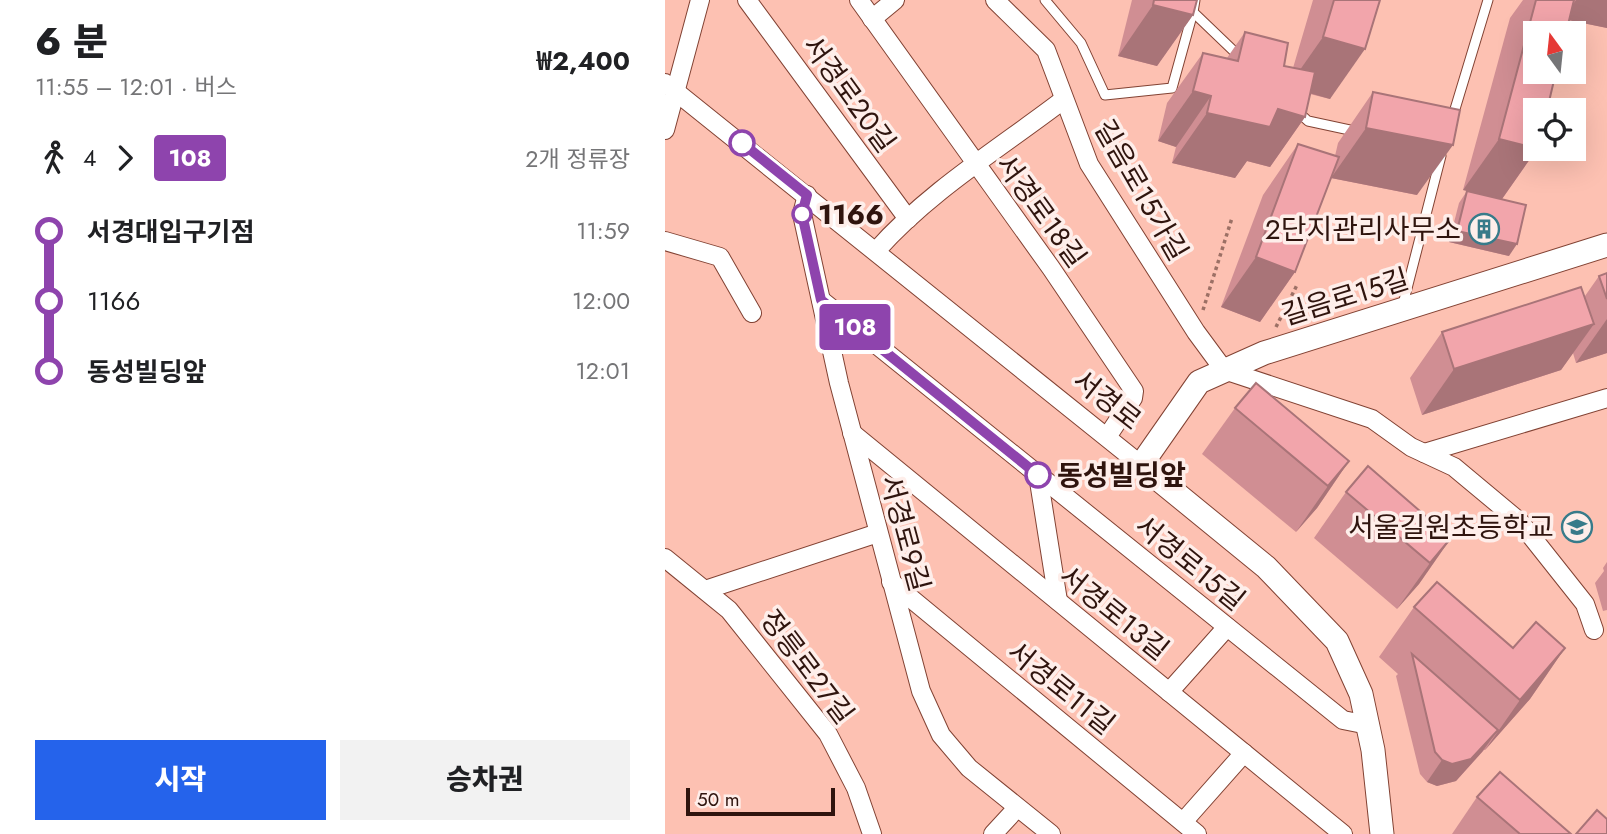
<!DOCTYPE html>
<html lang="ko">
<meta charset="utf-8">
<style>
body{margin:0;font-family:Jost,"Noto Sans KR",sans-serif;background:#f2f2f2;color:#202124;height:100vh;display:flex;flex-direction:column;font-size:26px;white-space:nowrap}
*{box-sizing:border-box;margin:0}
p{font-size:23px;color:#757577}
.icon{flex:none;width:38px;height:38px;fill:none;stroke:currentColor;stroke-width:2;stroke-linecap:round;stroke-linejoin:round}
.map{position:relative;flex:1;overflow:hidden}
.drawer{display:flex;flex-direction:column;background:#fff;width:665px}
.drawer>*{flex:none}
.badge{padding:0 14px;border-radius:5px;font-size:24px;line-height:46px}
.needle{width:46px;rotate:345deg}
.controls{position:absolute;left:858px;top:21px;display:grid;gap:14px}
.controls a{display:grid;place-items:center;width:63px;height:63px;border-radius:0px;background:#fff;box-shadow:0 7px 28px #0002;font-size:35px}
.scale{position:absolute;left:21px;bottom:18px;width:149px;box-sizing:border-box;padding-left:7px;border:4px solid #2f140e;border-top:0;font-size:19px;line-height:24px;white-space:nowrap;color:#2f140e;-webkit-text-stroke:5px #feeeea;paint-order:stroke}
.map>.badge{position:absolute;translate:-50% -50%;box-shadow:0 0 0 4px #fff}
.legs{display:flex;align-items:center;gap:10px;height:77px;padding:0 35px;font-size:23px}
.legs p{margin-inline-start:auto}
.headline{display:flex;align-items:center;justify-content:space-between;height:119px;padding:0 35px}
h1{font-size:38px;font-weight:800;line-height:52px}
.button{display:flex;gap:14px;margin-top:auto;padding:14px 35px}
.button a{flex:1;height:80px;border-radius:0px;background:#2563eb;color:#fff;font-size:28px;font-weight:800;line-height:80px;text-align:center}
.button a+a{background:#f2f2f2;color:#202124}
ul{padding:0 35px;list-style:none}
li{display:flex;align-items:center;gap:24px;height:70px;font-size:26px}
li i{display:grid;place-items:center;width:10px;height:100%;margin:0 9px;background:currentColor}
li i::after{content:'';width:18px;height:18px;margin:-9px;border:5px solid;border-radius:50%;background:#fff}
li p{margin-inline-start:auto}
li:first-child i{background:linear-gradient(#0000 50%,currentColor 0)}
li:last-child i{background:linear-gradient(currentColor 50%,#0000 0)}
main{display:flex;flex:1;min-height:0}
.map>svg:first-child{display:block}
.lines{fill:none;stroke-linecap:round;stroke-linejoin:round}
.lane-casing{stroke:#824233;stroke-width:11}
.street-casing{stroke:#824233;stroke-width:20}
.secondary-casing{stroke:#824233;stroke-width:25}
.path{stroke:#9c7065;stroke-width:3.5;stroke-dasharray:3.5 3.5;stroke-linecap:butt}
.lane{stroke:#fff;stroke-width:9}
.street{stroke:#fff;stroke-width:18}
.secondary{stroke:#fff;stroke-width:23}
.wall{fill:#d08e93}
.shaded-wall{fill:#a97478}
.building{fill:#f2a5ab;stroke:#a97478;stroke-width:2}
.line-1-casing{stroke:#fff;stroke-width:16}
.line-1{stroke:#8e44ad;stroke-width:10}
.stop-1-dot{fill:#fff;stroke:#8e44ad;stroke-width:3.5}
.labels{text-anchor:middle;dominant-baseline:central;stroke-width:7;stroke-linejoin:round;paint-order:stroke}
.street-label{font-size:28px;fill:#2f140e;stroke:#feeeea}
.stop-label{font-size:28px;font-weight:bold;fill:#2f140e;stroke:#feeeea;text-anchor:start}
.poi-label{font-size:28px;fill:#2f140e;stroke:#feeeea;text-anchor:end}
</style>
<main>
<section class="drawer">
<div class="headline"><div><h1>6 분</h1><p>11:55 – 12:01 · 버스</p></div><b>₩2,400</b></div>
<div class="legs"><svg class="icon" aria-label="walk" viewBox="0 0 24 24"><circle cx="13" cy="4" r="2"/><path d="M13 8l-2 6 4 7M11 14l-3 7M7 12l3-4h3l4 4"/></svg>4<svg class="icon" aria-label="forward" viewBox="0 0 24 24"><path d="M9 5l7 7-7 7"/></svg><b class="badge" style="background:#8e44ad;color:#fff">108</b><p>2개 정류장</p></div>
<ul>
<li><i style="color:#8e44ad"></i><b>서경대입구기점</b><p>11:59</p></li>
<li><i style="color:#8e44ad"></i><span>1166</span><p>12:00</p></li>
<li><i style="color:#8e44ad"></i><b>동성빌딩앞</b><p>12:01</p></li>
</ul>
<div class="button"><a>시작</a><a>승차권</a></div>
</section>
<div class="map">
<svg width="942" height="834" viewBox="0 0 942 834">
<rect width="100%" height="100%" fill="#fdc1b2"/>
<g class="lines">
<g class="lane-casing">
<g id="lane">
<path d="M380 0 416 43 440 95 507 88 528 12"/>
<path d="M530 0 528 12 576 58"/>
<path d="M632 111 643 121 694 132"/>
<path d="M787 119 823 0"/>
<path d="M737 308 776 156"/>
</g>
</g>
<g class="street-casing">
<g id="street">
<path d="M82 0 243 219"/>
<path d="M194 0 386 268 469 391 468 398 442 437"/>
<path d="M330 0 381 50 424 164 531 332 559 370 707 419 746 447 789 467 855 522 920 604 929 630"/>
<path d="M207 19 230 0"/>
<path d="M0 83 476 465"/>
<path d="M0 130 35 0"/>
<path d="M142 195 137 214 174 383 256 691 276 735 304 768 386 834"/>
<path d="M0 241 55 257 87 313"/>
<path d="M211 251C263 192 335 148 398 100"/>
<path d="M156 300 678 720 703 725"/>
<path d="M187 433 678 834"/>
<path d="M759 453 942 398"/>
<path d="M373 475 393 601"/>
<path d="M0 558 64 610 163 734 191 788 207 834"/>
<path d="M226 582 532 834"/>
<path d="M40 590 213 533"/>
<path d="M504 692 562 627"/>
<path d="M518 822 579 753"/>
<path d="M328 834 352 808"/>
</g>
</g>
<g class="secondary-casing">
<path id="secondary" d="M717 834 708 750 696 694 672 641 601 567 476 465 534 382 599 353 942 245"/>
</g>
<g class="path">
<path d="M538 310 567 218"/>
<path d="M611 327 632 285"/>
</g>
<use href="#lane" class="lane"/>
<use href="#street" class="street"/>
<use href="#secondary" class="secondary"/>
</g>
<g class="wall">
<path d="M467 0H532L528 15 492 66 453 56Z"/>
<path d="M648 0H715L665 99 645 94 640 117 605 167 582 161 570 178 507 163 511 147 493 141 502 103 538 53 562 58 580 32 619 66 628 68Z"/>
<path d="M858 0H942V28L904 20 872 149 837 199 798 190 845 18Z"/>
<path d="M708 92 752 195 666 178 630 272 595 322 556 307 598 195 633 144 670 156 673 143Z"/>
<path d="M802 191 844 256 784 242 794 203Z"/>
<path d="M942 273V353L911 363 908 353 896 370 757 415 745 378 777 332 920 296 934 276Z"/>
<path d="M570 408 684 461 652 508 631 532 537 454Z"/>
<path d="M681 492 786 538 754 584 732 609 649 538Z"/>
<path d="M942 562V610L938 611 930 583 939 571 938 568Z"/>
<path d="M749 607 848 648H900L865 699 820 750H819L791 781 772 786 762 782 755 774 731 676 733 674 714 657Z"/>
<path d="M812 797 906 834H787Z"/>
</g>
<g class="shaded-wall">
<path d="M911 0H942V28L898 19Z"/>
<path d="M488 5 528 15 492 66 453 56Z"/>
<path d="M658 37 700 49 665 99 623 87Z"/>
<path d="M528 91 546 96 511 147 493 141Z"/>
<path d="M613 109 640 117 605 167 582 161 570 178 507 163 542 113Z"/>
<path d="M701 128 788 145 752 195 666 178Z"/>
<path d="M834 139 872 149 837 199 798 190Z"/>
<path d="M792 231 852 244 844 256 784 242Z"/>
<path d="M591 257 630 272 595 322 556 307Z"/>
<path d="M942 319V353L911 363Z"/>
<path d="M929 324 896 370 757 415 789 369Z"/>
<path d="M684 461 652 508 631 532 663 486Z"/>
<path d="M786 538 754 584 732 609 765 563Z"/>
<path d="M900 648 865 699 820 750 855 700Z"/>
<path d="M833 730 817 752 791 781 772 786 762 782 777 760Z"/>
</g>
<g class="building">
<path d="M489 0H532L528 15 488 5Z"/>
<path d="M669 0H715L700 49 658 37Z"/>
<path d="M871 0H909L901 33H870V72H891L882 110H870V148L834 139Z"/>
<path d="M580 32 623 43 619 66 650 72 640 117 613 109 605 127 542 113 546 96 528 91 538 53 573 61Z"/>
<path d="M708 92 795 110 788 145 701 128Z"/>
<path d="M633 144 674 157 630 272 591 257Z"/>
<path d="M802 191 861 205 852 244 792 231Z"/>
<path d="M942 273V299L934 276Z"/>
<path d="M916 287 929 324 789 369 777 332Z"/>
<path d="M591 383 684 461 663 486 570 408Z"/>
<path d="M703 466 786 538 765 563 681 492Z"/>
<path d="M772 582 848 648 871 622 900 648 855 700 749 607Z"/>
<path d="M747 654 833 730 806 759 787 764 777 760 770 752Z"/>
<path d="M835 772 906 834H855L812 797Z"/>
<path d="M932 810 942 819V834H911Z"/>
</g>
<g class="lines">
<g class="line-1-casing">
<path id="line-1" d="M77 143 142 195 137 214 156 300 373 475"/>
</g>
<use href="#line-1" class="line-1"/>
</g>
<defs>
<g id="building-ring" transform="scale(1.575)"><circle r="9.5" fill="#feeeea" stroke="#377b8a" stroke-width="1.5"/><path d="M-4-6H4V6H1V3H-1V6H-4ZM-2.5-4.3h1.7v1.8h-1.7ZM.8-4.3h1.7v1.8H.8ZM-2.5-1h1.7V.8h-1.7ZM.8-1h1.7V.8H.8Z" fill="#377b8a"/></g>
<g id="school-ring" transform="scale(1.575)"><circle r="9.5" fill="#feeeea" stroke="#377b8a" stroke-width="1.5"/><path d="M0-5L7-2L0 1L-7-2ZM-4 1L0 2.5L4 1V4Q0 6-4 4Z" fill="#377b8a"/></g>
</defs>
<g fill-rule="evenodd">
<use href="#building-ring" x="819" y="229"/>
<use href="#school-ring" x="912" y="527"/>
</g>
<g class="stop-1-dot">
<circle cx="77" cy="143" r="12"/>
<circle cx="137" cy="214" r="9"/>
<circle cx="373" cy="475" r="12"/>
</g>
<g class="labels">
<g class="street-label">
<text transform="translate(184 94) rotate(54)">서경로20길</text>
<text transform="translate(476 190) rotate(60)">길음로15가길</text>
<text transform="translate(376 211) rotate(54)">서경로18길</text>
<text transform="translate(680 297) rotate(-17)">길음로15길</text>
<text transform="translate(442 400) rotate(38)">서경로</text>
<text transform="translate(240 533) rotate(75)">서경로9길</text>
<text transform="translate(525 563) rotate(39)">서경로15길</text>
<text transform="translate(449 613) rotate(39)">서경로13길</text>
<text transform="translate(142 667) rotate(53)">정릉로27길</text>
<text transform="translate(396 688) rotate(39)">서경로11길</text>
</g>
<g class="stop-label">
<text x="153" y="214">1166</text>
<text x="392" y="475">동성빌딩앞</text>
</g>
<g class="poi-label">
<text x="796" y="229">2단지관리사무소</text>
<text x="889" y="527">서울길원초등학교</text>
</g>
</g>
</svg>
<div class="controls">
<a><svg class="needle" viewBox="-14 -14 28 28"><path d="M0-13l5 13h-10z" fill="#e53935"/><path d="M0 13l5-13h-10z" fill="#757577"/></svg></a>
<a><svg class="icon" aria-label="locate" viewBox="0 0 24 24"><circle cx="12" cy="12" r="6"/><path d="M12 2v4M12 18v4M2 12h4M18 12h4"/></svg></a>
</div>
<div class="scale">50 m</div>
<b class="badge" style="left:190px;top:327px;background:#8e44ad;color:#fff">108</b>
</div>
</main>
